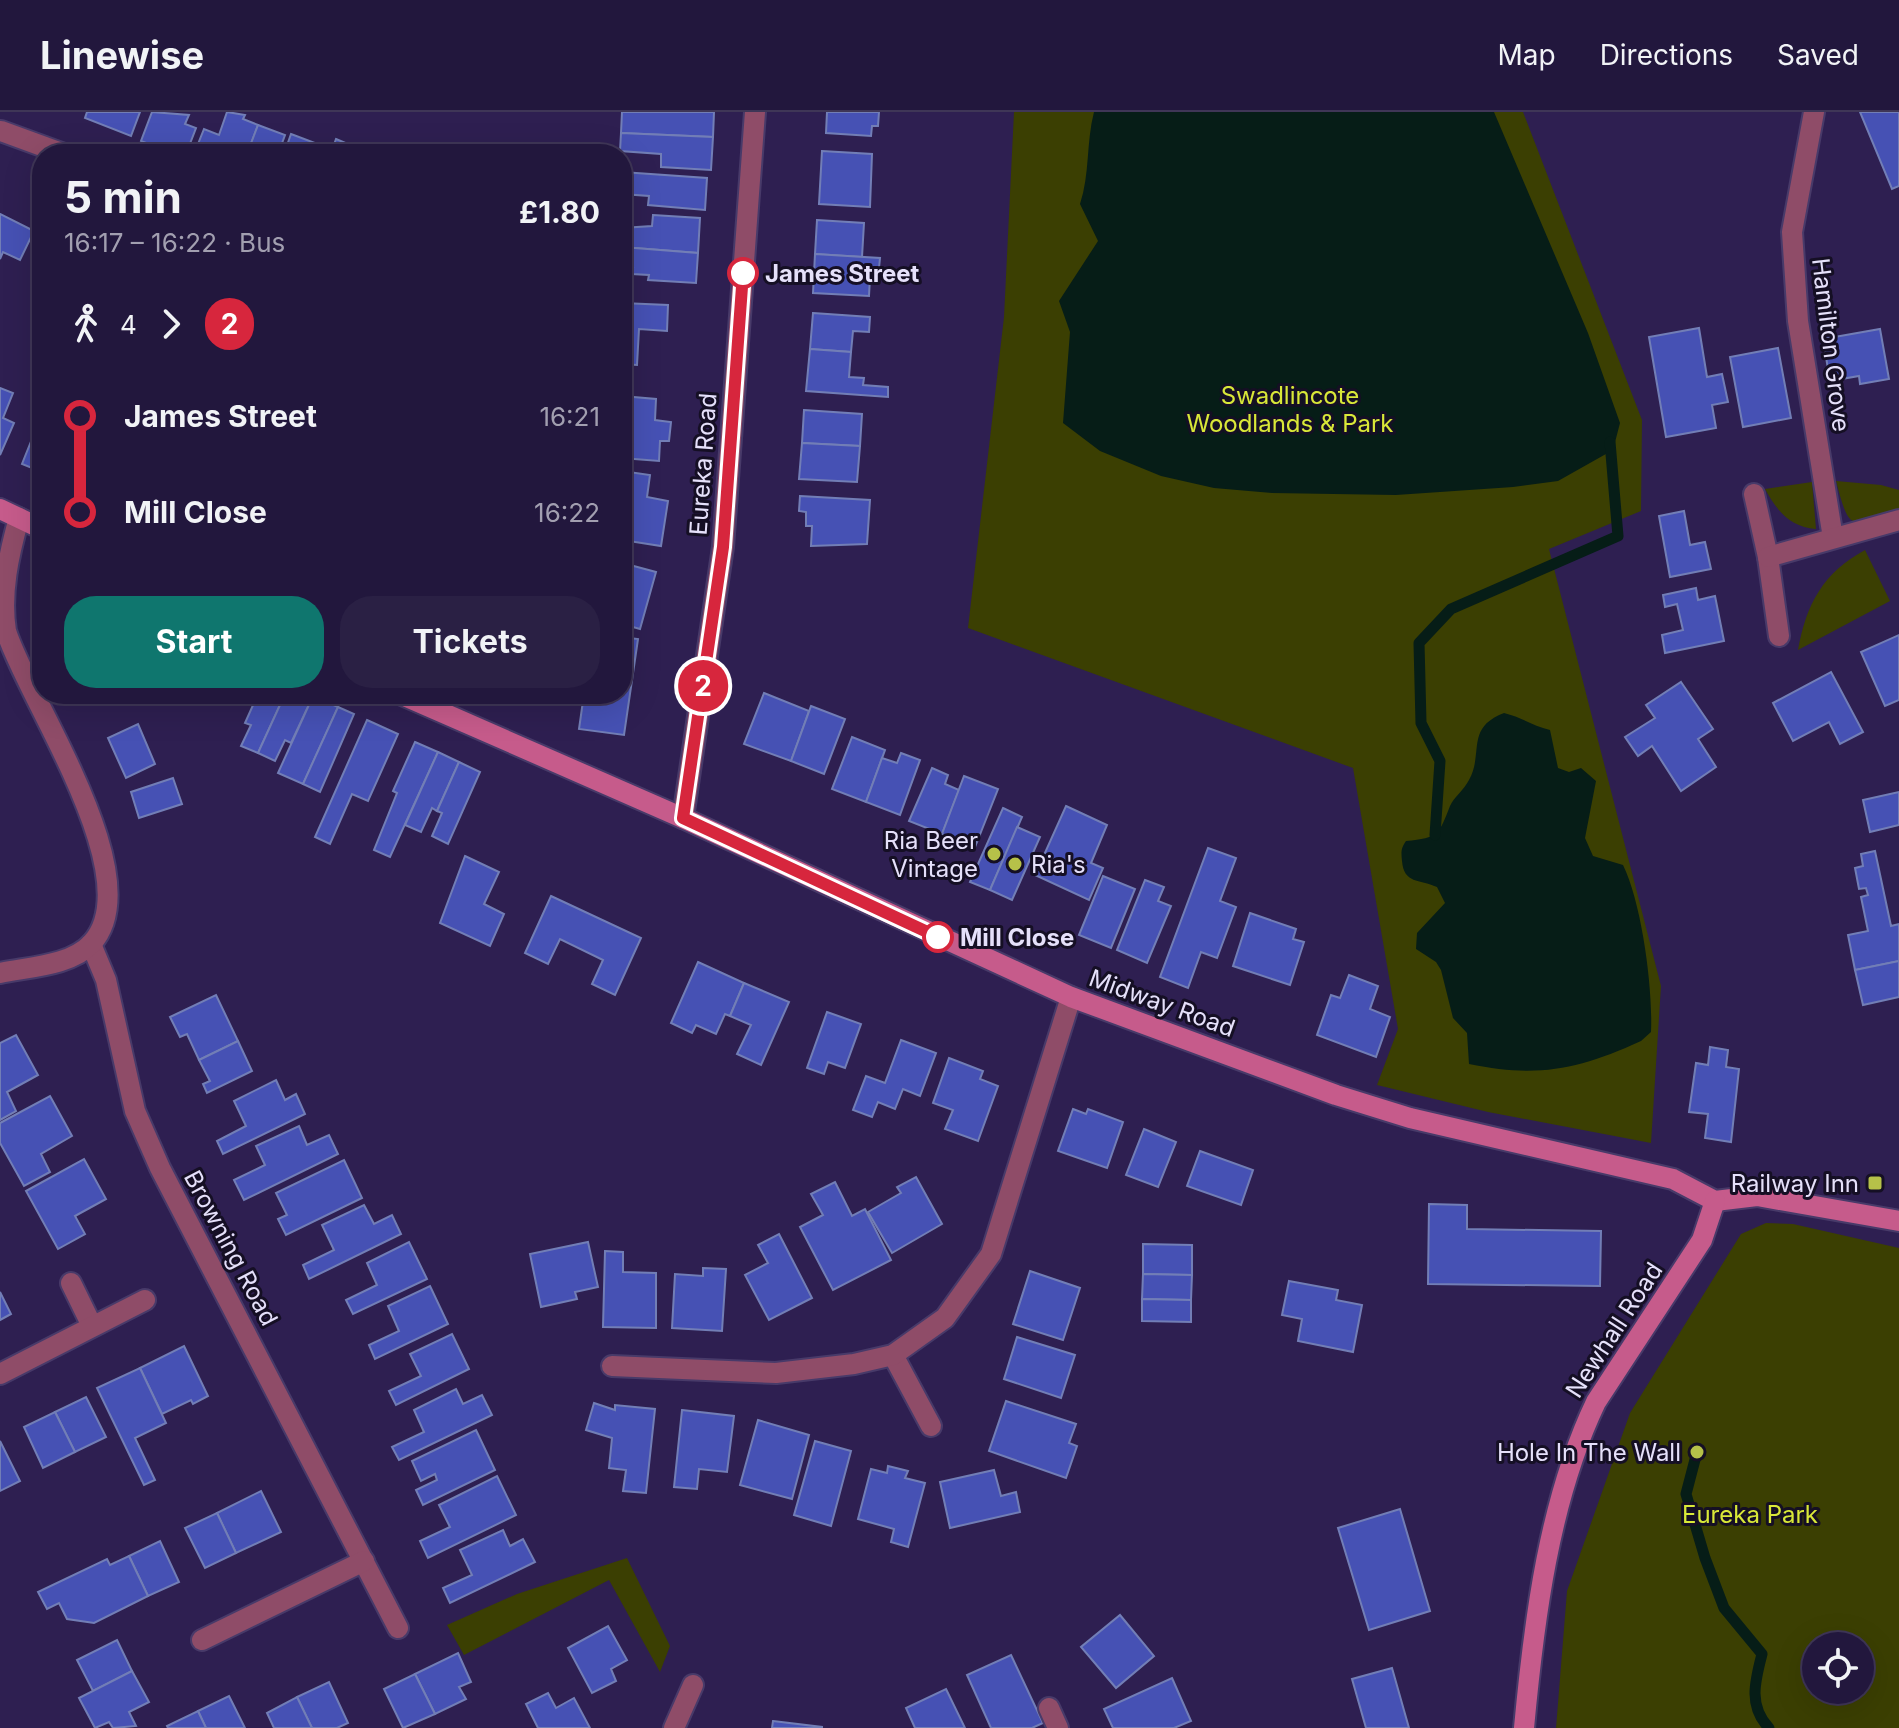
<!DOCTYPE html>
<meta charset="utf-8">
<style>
body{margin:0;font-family:Inter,sans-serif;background:#2a2044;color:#f1f3f6;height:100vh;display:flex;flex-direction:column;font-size:30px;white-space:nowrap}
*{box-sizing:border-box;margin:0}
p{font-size:26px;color:#a29fb0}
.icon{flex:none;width:44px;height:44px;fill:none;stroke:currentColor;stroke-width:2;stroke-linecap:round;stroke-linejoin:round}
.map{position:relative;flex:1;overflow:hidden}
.details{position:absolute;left:32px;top:32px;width:600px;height:560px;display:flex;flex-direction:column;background:#22173d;border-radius:32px;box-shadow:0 8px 32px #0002,0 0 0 2px #3f3657}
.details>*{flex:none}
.badge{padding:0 16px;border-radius:26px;font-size:28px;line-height:52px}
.tools{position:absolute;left:1802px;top:1520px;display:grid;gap:16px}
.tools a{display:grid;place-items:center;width:72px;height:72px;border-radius:50%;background:#22173d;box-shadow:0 8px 32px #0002,0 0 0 2px #3f3657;font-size:40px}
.map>.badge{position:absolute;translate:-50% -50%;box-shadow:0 0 0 4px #fff}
.legs{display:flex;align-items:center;gap:12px;height:88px;padding:0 32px;font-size:26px}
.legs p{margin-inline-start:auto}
.head{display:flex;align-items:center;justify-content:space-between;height:136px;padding:0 32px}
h1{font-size:44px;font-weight:700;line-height:60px}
.primary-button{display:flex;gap:16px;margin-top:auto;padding:16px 32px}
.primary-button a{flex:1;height:92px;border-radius:32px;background:#0f766e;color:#fff;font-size:32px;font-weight:700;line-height:92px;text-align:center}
.primary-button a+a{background:#2a2044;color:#f1f3f6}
ul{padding:0 32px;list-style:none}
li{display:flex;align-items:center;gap:28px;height:96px;font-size:30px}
li i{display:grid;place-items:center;width:12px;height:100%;margin:0 10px;background:currentColor}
li i::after{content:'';width:20px;height:20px;margin:-10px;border:6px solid;border-radius:50%;background:#22173d}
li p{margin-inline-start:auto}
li:first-child i{background:linear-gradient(#0000 50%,currentColor 0)}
li:last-child i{background:linear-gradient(currentColor 50%,#0000 0)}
header{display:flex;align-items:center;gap:48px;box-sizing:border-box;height:112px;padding:0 40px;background:#22173d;border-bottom:2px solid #3f3657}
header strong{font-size:38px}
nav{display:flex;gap:44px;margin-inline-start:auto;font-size:28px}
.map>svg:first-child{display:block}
.green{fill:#3b3f02;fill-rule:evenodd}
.water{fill:#061d17}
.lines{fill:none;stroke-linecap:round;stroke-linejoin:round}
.stream{stroke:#061d17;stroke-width:11}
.building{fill:#4651b4;stroke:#727eb6;stroke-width:2}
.street-casing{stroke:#483a69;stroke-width:24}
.secondary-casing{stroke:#483a69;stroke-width:24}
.street{stroke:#8f4c68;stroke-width:20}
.secondary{stroke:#c65b8b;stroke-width:20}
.line-1-casing{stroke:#fff;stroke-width:18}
.line-1{stroke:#d7263d;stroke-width:12}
.stop-1-dot{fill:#fff;stroke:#d7263d;stroke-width:4}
.poi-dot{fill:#b6c149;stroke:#150f24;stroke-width:3}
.labels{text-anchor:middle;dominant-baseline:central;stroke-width:6;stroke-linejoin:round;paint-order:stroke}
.stop-label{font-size:24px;font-weight:bold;fill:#e5e0fa;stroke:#150f24;text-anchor:start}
.street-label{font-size:24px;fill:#e5e0fa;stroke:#150f24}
.park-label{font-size:24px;fill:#d9e838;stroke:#150f24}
.poi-label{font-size:24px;fill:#e5e0fa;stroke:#150f24;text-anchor:end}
</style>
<header>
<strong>Linewise</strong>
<nav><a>Map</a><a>Directions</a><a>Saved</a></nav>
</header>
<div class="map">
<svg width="1899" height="1616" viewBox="0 0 1899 1616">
<rect width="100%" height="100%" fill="#2e1f51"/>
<g class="green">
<path d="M1014 0H1523L1642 308 1641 399 1549 437 1661 874 1651 1031 1488 1000 1377 973 1398 917 1353 656 968 516 1004 205Z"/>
<path d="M1836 369 1881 373 1899 378V399C1853 401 1853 435 1836 369Z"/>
<path d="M1812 370 1816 417C1790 415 1777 399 1765 377Z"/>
<path d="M1865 438 1890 489 1798 538C1806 492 1823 461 1865 438Z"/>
<path d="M1766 1111 1793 1112 1899 1136V1616H1556L1567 1479 1630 1301 1741 1122ZM1816 1534H1860V1578H1816Z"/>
<path d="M627 1446 670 1534 660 1560 609 1468 464 1543 447 1513 517 1482Z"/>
</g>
<g class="water">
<path d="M1094 0H1494L1588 221 1620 311 1613 338 1558 369 1513 375 1396 383 1272 381 1214 376 1161 364 1100 339 1063 311 1070 220 1059 189 1098 129 1080 92C1090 62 1086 31 1094 0Z"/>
<path d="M1504 601C1521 605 1533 614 1550 618L1558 656 1569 660 1581 656 1596 669 1585 726 1593 744 1623 753C1642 792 1653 877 1651 920L1641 929C1578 958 1537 966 1469 952L1467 921 1453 906 1441 858 1436 850 1416 837 1417 821 1445 791 1437 775C1419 767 1404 772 1402 749 1401 740 1401 736 1406 729 1439 726 1439 722 1450 694 1454 685 1464 678 1469 668 1484 641 1465 616 1504 601Z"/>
</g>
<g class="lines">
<g class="stream">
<path d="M1435 723 1440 649 1421 611 1419 531 1451 497 1618 424 1610 330"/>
<path d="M1697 1340 1686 1382 1705 1446 1724 1496 1762 1542C1755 1569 1748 1594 1769 1616"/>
</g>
</g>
<g class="building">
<path d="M87 0H140L131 24 85 6Z"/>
<path d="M152 0 189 3 185 12 196 16 186 42H174L141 29Z"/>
<path d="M227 0 245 3 243 7 258 13 247 42H194L204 17 219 23Z"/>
<path d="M622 0H714L713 25 621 21Z"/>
<path d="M827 0H879L878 14H872L871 24 826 21Z"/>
<path d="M1860 0H1899V74L1892 77Z"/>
<path d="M258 13 285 23 278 42H247Z"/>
<path d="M621 21 713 25 711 58 661 55V42L620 39Z"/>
<path d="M291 22 323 34 320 42H284Z"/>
<path d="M336 27 355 35 352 42H320L323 34 332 38Z"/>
<path d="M822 39 872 42 870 95 819 92Z"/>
<path d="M622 60 707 66 705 98 648 93 649 84 622 82Z"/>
<path d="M0 102 34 119 20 148 3 140 0 147Z"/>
<path d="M653 103 700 106 698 141 622 135V116L652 114Z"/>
<path d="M817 108 864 111 862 145 815 142Z"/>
<path d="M622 135 698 141 696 171 648 168 649 163 632 162 633 156H622Z"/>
<path d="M815 142 880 146 878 166 870 165 869 184 813 181Z"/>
<path d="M622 191 668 193 667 219 639 217 637 253 622 252Z"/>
<path d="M813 201 870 205 869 220 853 219 851 240 810 237Z"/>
<path d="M1699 216 1707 265 1722 262 1728 290 1712 293 1716 316 1666 325 1649 225Z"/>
<path d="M1880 217 1889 267 1860 272 1859 264 1830 269 1823 227Z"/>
<path d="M1778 236 1791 306 1743 315 1730 245Z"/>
<path d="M810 237 851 240 849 265 864 266 863 273 888 275V285L806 279Z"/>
<path d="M0 276 13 281 3 306 14 311 0 343Z"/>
<path d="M622 284 656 287 655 308 671 310 669 329H660L659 349 622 346Z"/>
<path d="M804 298 862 302 860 334 802 331Z"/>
<path d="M42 302V360L22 352Z"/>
<path d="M802 331 860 334 857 370 799 367Z"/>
<path d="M622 359 650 363 647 385 668 389 661 434 622 428Z"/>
<path d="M800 384 870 388 867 432 811 434 812 414H806V400L799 399Z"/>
<path d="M1684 399 1690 433 1705 430 1711 457 1670 465 1659 404Z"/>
<path d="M630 453 656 460 640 517 622 512V468L626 469Z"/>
<path d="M1696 476 1698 488 1715 484 1724 529 1665 541 1662 523 1683 518 1677 492 1665 495 1663 483Z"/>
<path d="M1899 523V588L1885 594 1861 540Z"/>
<path d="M622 525 638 527 624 623 579 617 584 582H622Z"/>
<path d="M1831 560 1863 620 1840 632 1829 610 1793 629 1773 591Z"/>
<path d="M1681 570 1713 617 1698 627 1716 655 1681 679 1652 634 1638 644 1625 625 1655 606 1646 593Z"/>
<path d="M764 581 809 599 791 649 744 632Z"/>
<path d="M258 582H285L258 641 241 634 251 613 245 611Z"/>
<path d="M285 582 313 584 291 631 285 628 275 649 258 641Z"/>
<path d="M313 584 338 595 303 672 278 661Z"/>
<path d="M811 594 845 607 824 662 791 649Z"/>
<path d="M338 595 354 602 320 680 303 672Z"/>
<path d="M367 608 398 622 368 689 352 682 330 732 315 725Z"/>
<path d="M138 612 155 652 126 666 108 626Z"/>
<path d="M852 625 885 638 866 690 832 677Z"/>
<path d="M415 630 438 640 390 745 374 738 397 681 393 679Z"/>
<path d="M438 640 459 650 437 699 432 696 421 720 405 713Z"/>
<path d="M901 641 920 648 900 703 866 690 882 646 897 651Z"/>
<path d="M459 650 480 660 448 732 432 724 442 701 437 699Z"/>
<path d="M932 656 948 663 945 672 959 678 942 722 909 709Z"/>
<path d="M964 664 998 677 975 735 942 722Z"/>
<path d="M173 666 182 692 139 706 131 680Z"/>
<path d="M1899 680V713L1870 720 1863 688Z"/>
<path d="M1066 694 1107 713 1091 751 1103 756 1089 788 1035 763Z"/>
<path d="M1003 696 1022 705 990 778 970 770Z"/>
<path d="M1017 715 1040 725 1012 788 990 778Z"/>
<path d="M1208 736 1236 746 1220 789 1236 795 1217 846 1201 840 1188 876 1160 865Z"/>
<path d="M1875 739 1891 814 1899 812V849L1855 858 1848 823 1868 819 1861 785 1868 783 1866 776 1859 777 1855 756 1863 754 1861 742Z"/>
<path d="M465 744 499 760 484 792 504 802 490 834 440 811Z"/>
<path d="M1103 764 1135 777 1111 836 1079 823Z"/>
<path d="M1145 768 1164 775 1158 789 1171 794 1147 851 1117 838Z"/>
<path d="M551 784 641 826 615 883 592 872 603 848 560 827 548 852 525 841Z"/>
<path d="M1250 801 1296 817 1293 827 1304 830 1290 873 1233 854Z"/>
<path d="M1899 849V885L1863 893 1855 858Z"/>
<path d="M698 850 744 871 730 904 725 902 716 922 696 913 692 921 671 911Z"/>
<path d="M1349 863 1378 874 1370 897 1390 905 1376 945 1317 923 1331 883 1340 886Z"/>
<path d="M744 871 789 890 761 953 737 942 751 913 730 904Z"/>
<path d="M216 883 238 929 199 948 187 922 180 925 170 905Z"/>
<path d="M827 900 861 912 845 956 828 950 824 962 807 956Z"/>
<path d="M16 923 38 963 7 980 16 999 0 1008V931Z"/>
<path d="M901 928 936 941 920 984 903 977 895 997 878 990 872 1005 853 998 866 964 885 971Z"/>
<path d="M238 929 252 959 207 981 203 972 210 969 199 948Z"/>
<path d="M1710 935 1728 938 1726 955 1739 957 1731 1030 1705 1026 1708 1002 1689 1000 1696 951 1708 953Z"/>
<path d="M949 946 983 959 980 967 998 974 978 1029 945 1017 953 998 933 991Z"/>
<path d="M276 968 285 988 296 982 305 1002 223 1042 217 1029 246 1014 234 989Z"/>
<path d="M50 984 72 1024 41 1042 50 1060 24 1074 0 1031V1011Z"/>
<path d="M1073 997 1086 1002 1088 997 1123 1010 1107 1056 1058 1039Z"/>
<path d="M299 1014 307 1033 329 1023 338 1042 244 1088 234 1068 265 1053 256 1034Z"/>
<path d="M1144 1017 1176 1030 1158 1075 1126 1063Z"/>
<path d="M1200 1039 1253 1058 1241 1093 1187 1074Z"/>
<path d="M84 1047 106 1087 75 1104 85 1122 58 1137 26 1079Z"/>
<path d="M344 1048 362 1086 286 1123 278 1107 287 1103 276 1081Z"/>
<path d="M916 1065 942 1112 892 1141 868 1100 901 1081 897 1075Z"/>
<path d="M835 1070 852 1104 865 1097 891 1148 833 1178 800 1115 823 1103 811 1082Z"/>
<path d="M1429 1092 1467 1093V1117L1601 1119 1600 1174 1428 1172Z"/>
<path d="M364 1093 374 1112 392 1103 401 1122 309 1167 303 1153 334 1138 322 1113Z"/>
<path d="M779 1122 812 1186 769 1208 745 1163 768 1151 758 1133Z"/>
<path d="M409 1130 427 1167 353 1202 346 1188 377 1173 367 1151Z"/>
<path d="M588 1130 598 1175 575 1180 577 1187 541 1195 530 1142Z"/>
<path d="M1143 1132 1192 1133V1163L1143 1162Z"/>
<path d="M605 1139 623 1140V1160L656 1161V1216L603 1215Z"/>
<path d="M703 1156 726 1157 722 1219 672 1216 675 1162 703 1164Z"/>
<path d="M1030 1159 1080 1176 1063 1228 1013 1212Z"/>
<path d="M1143 1162 1192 1163 1191 1188 1142 1187Z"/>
<path d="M1289 1169 1338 1178 1336 1188 1362 1193 1353 1240 1298 1229 1302 1207 1282 1203Z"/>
<path d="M430 1174 448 1212 375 1247 369 1233 399 1219 388 1194Z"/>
<path d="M0 1180 11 1202 0 1208Z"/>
<path d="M1142 1187 1191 1188V1210L1142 1209Z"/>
<path d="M452 1222 469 1257 396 1293 389 1279 421 1264 410 1242Z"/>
<path d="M1017 1225 1075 1243 1061 1286 1004 1267Z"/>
<path d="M184 1234 208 1284 193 1292 191 1288 162 1302 140 1256Z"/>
<path d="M140 1256 166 1311 135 1326 155 1368 144 1373 97 1276Z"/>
<path d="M456 1277 463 1292 482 1283 492 1303 399 1348 392 1335 424 1320 414 1298Z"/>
<path d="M86 1285 106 1325 75 1340 55 1300Z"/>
<path d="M1006 1289 1076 1312 1069 1331 1077 1334 1066 1366 989 1339Z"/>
<path d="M594 1291 615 1298V1293L655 1297 646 1381 623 1379 626 1358 609 1356 612 1326 586 1318Z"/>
<path d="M682 1298 734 1304 727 1360 699 1357 697 1377 674 1375Z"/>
<path d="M55 1300 75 1340 43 1356 24 1315Z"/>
<path d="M758 1308 809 1323 792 1387 740 1373Z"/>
<path d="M476 1318 495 1358 423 1393 416 1378 437 1368 435 1362 421 1369 412 1349Z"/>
<path d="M0 1329 20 1369 0 1379Z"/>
<path d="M815 1329 851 1339 831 1414 794 1403Z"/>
<path d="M888 1354 908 1359 905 1366 925 1371 908 1435 891 1430 894 1417 858 1407 871 1357 887 1361Z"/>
<path d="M994 1358 1001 1384 1016 1380 1020 1400 950 1416 940 1370Z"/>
<path d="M497 1364 516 1403 428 1446 420 1429 450 1415 439 1393Z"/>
<path d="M261 1379 281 1420 236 1441 217 1401Z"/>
<path d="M1400 1397 1430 1499 1369 1518 1338 1416Z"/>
<path d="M217 1401 236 1441 205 1456 185 1416Z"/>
<path d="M503 1418 510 1434 523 1427 535 1450 450 1491 443 1476 472 1463 460 1438Z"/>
<path d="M160 1429 179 1470 148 1484 129 1444Z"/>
<path d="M129 1444 148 1484 94 1511 67 1507 59 1491 47 1497 38 1480 107 1447 110 1453Z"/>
<path d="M1120 1503 1154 1544 1116 1576 1081 1535Z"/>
<path d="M608 1514 627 1548 611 1557 616 1569 592 1581 568 1536Z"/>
<path d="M117 1528 132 1559 93 1579 77 1548Z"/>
<path d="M458 1541 471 1570 459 1575 466 1587 435 1602 415 1562Z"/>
<path d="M1011 1543 1043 1611 1032 1616H991L967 1563Z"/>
<path d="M1392 1556 1409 1616H1366L1352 1567Z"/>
<path d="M132 1559 149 1590 129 1600 136 1614 113 1616 109 1610 95 1616 79 1586Z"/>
<path d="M415 1562 435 1602 403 1616 384 1577Z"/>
<path d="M1172 1566 1191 1609 1174 1616H1113L1104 1597Z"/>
<path d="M329 1570 348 1611 337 1616H312L297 1585Z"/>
<path d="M946 1577 965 1616H915L906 1596Z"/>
<path d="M548 1581 556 1596 574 1586 590 1616H538L526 1592Z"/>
<path d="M229 1584 245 1616H206L198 1599Z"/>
<path d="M297 1585 312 1616H274L267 1601Z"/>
<path d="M198 1599 206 1616H168L167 1614Z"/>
<path d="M773 1609 822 1615V1616H772Z"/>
</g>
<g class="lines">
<g class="street-casing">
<g id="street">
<path d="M1814 0 1792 120 1798 209 1833 426"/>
<path d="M1 19 64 42"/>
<path d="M1754 382 1768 445 1779 524"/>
<path d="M1768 445 1899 408"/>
<path d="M683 706 723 435 755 0"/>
<path d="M91 832 106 868 135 999 160 1056 398 1516"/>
<path d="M0 861C28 855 71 854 92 831 151 765 27 587 6 519 0 481 9 442 19 406"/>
<path d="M71 1171 92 1214"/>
<path d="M893 1243 931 1314"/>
<path d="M612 1254 776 1261 854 1252 893 1243 945 1206 991 1142 1071 885"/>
<path d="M0 1262 145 1188"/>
<path d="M202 1528 364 1449"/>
<path d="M1049 1596 1058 1616"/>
<path d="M674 1616 693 1573"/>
</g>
</g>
<g class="secondary-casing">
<g id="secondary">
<path d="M0 397 42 417"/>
<path d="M400 582 683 706 1071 885 1336 983 1410 1006 1673 1067 1715 1089 1757 1084 1899 1109"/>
<path d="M1524 1616C1534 1508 1549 1388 1596 1290L1702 1128 1715 1089"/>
</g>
</g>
<use href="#street" class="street"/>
<use href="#secondary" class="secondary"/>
</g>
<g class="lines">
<g class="line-1-casing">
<path id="line-1" d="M743 161 723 435 683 706 938 825"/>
</g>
<use href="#line-1" class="line-1"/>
</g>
<g class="stop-1-dot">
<circle cx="743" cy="161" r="14"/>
<circle cx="938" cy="825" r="14"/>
</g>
<g class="poi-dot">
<circle cx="994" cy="742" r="8"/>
<circle cx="1015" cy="752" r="8"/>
<rect x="1867" y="1063" width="16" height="16" rx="4"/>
<circle cx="1697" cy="1340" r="8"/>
</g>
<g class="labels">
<g class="stop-label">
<text x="765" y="161">James Street</text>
<text x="960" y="825">Mill Close</text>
</g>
<g class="street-label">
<text transform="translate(1831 233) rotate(83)">Hamilton Grove</text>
<text transform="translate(703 352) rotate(-86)">Eureka Road</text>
<text transform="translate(1162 891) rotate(20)">Midway Road</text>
<text transform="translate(231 1136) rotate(62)">Browning Road</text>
<text transform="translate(1614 1218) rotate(-57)">Newhall Road</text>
</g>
<g class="park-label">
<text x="1290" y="283">Swadlincote<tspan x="1290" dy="28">Woodlands &amp; Park</tspan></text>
<text x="1750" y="1402">Eureka Park</text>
</g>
<g class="poi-label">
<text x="978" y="728">Ria Beer<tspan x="978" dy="28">Vintage</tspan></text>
<text x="1031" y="752" text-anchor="start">Ria's</text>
<text x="1859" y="1071">Railway Inn</text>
<text x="1681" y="1340">Hole In The Wall</text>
</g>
</g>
</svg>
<div class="tools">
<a><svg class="icon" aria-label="locate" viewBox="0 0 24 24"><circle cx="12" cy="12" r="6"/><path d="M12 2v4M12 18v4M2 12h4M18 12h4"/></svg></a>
</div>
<b class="badge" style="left:703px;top:574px;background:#d7263d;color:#fff">2</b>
<section class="details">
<div class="head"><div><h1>5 min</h1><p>16:17 – 16:22 · Bus</p></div><b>£1.80</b></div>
<div class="legs"><svg class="icon" aria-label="walk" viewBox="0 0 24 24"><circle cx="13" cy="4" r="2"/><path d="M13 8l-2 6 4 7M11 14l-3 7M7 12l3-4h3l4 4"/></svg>4<svg class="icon" aria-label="forward" viewBox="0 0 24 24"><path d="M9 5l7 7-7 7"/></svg><b class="badge" style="background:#d7263d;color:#fff">2</b></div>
<ul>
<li><i style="color:#d7263d"></i><b>James Street</b><p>16:21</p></li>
<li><i style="color:#d7263d"></i><b>Mill Close</b><p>16:22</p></li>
</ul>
<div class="primary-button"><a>Start</a><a>Tickets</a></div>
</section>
</div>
